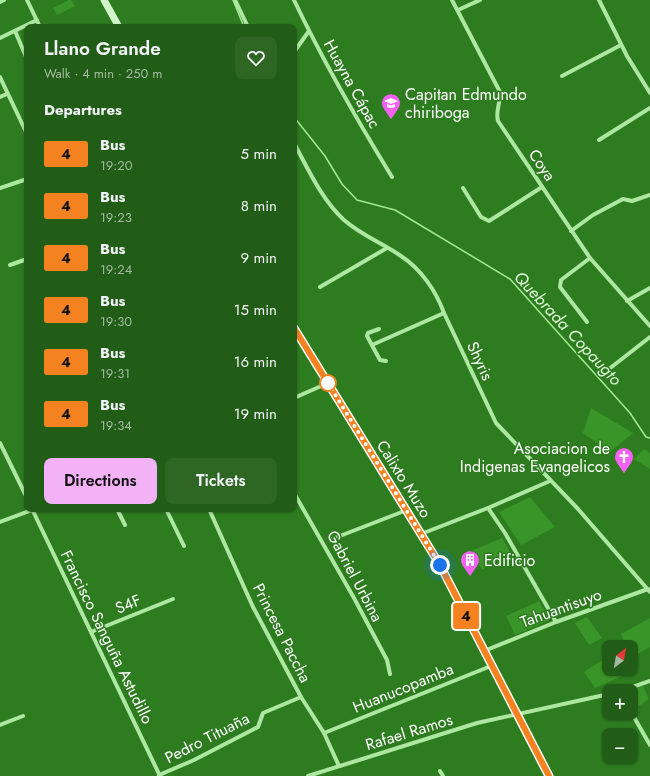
<!DOCTYPE html>
<meta charset="utf-8">
<style>
body{margin:0;font-family:Jost,sans-serif;background:#2e6624;color:#f1f3f6;height:100vh;display:flex;flex-direction:column;font-size:15px;white-space:nowrap}
*{box-sizing:border-box;margin:0}
p{font-size:13px;color:#a2baa1}
.icon{flex:none;width:22px;height:22px;fill:none;stroke:currentColor;stroke-width:2;stroke-linecap:round;stroke-linejoin:round}
.map{position:relative;flex:1;overflow:hidden}
.sheet{position:absolute;left:24px;top:24px;width:273px;height:488px;display:flex;flex-direction:column;background:#225d17;border-radius:8px;box-shadow:0 1px 3px #0004}
.sheet>*{flex:none}
.badge{padding:0 8px;border-radius:3px;font-size:14px;line-height:26px}
.needle{width:26px;rotate:31deg}
.controls{position:absolute;left:602px;top:640px;display:grid;gap:8px}
.controls a{display:grid;place-items:center;width:36px;height:36px;border-radius:8px;background:#225d17;box-shadow:0 1px 3px #0004;font-size:20px}
.you{position:absolute;width:20px;height:20px;margin:-10px;border:3px solid #fff;border-radius:50%;background:#1a73e8;box-shadow:0 0 0 6px #1a73e833}
.map>.badge{position:absolute;translate:-50% -50%;box-shadow:0 0 0 2px #fff}
h2{padding:0 20px;font-size:15px;line-height:36px}
.round{display:grid;place-items:center;flex:none;width:42px;height:42px;border-radius:8px;background:#2e6624}
.headline{display:flex;align-items:center;justify-content:space-between;height:68px;padding:0 20px}
h1{font-size:19px;font-weight:600;line-height:30px}
.button{display:flex;gap:8px;margin-top:auto;padding:8px 20px}
.button a{flex:1;height:46px;border-radius:8px;background:#f3b1f6;color:#111;font-size:16px;font-weight:600;line-height:46px;text-align:center}
.button a+a{background:#2e6624;color:#f1f3f6}
ul{padding:0;list-style:none}
li{display:flex;align-items:center;gap:12px;height:52px;padding:0 20px}
li div{flex:1}
li b{display:block;font-size:15px}
li em{font-style:normal}
li .badge{min-width:44px;font-weight:700;text-align:center}
.map>svg:first-child{display:block}
.green{fill:#3a9528}
.lines{fill:none;stroke-linecap:round;stroke-linejoin:round}
.stream{stroke:#a4e994;stroke-width:1.5}
.street{stroke:#ade7a1;stroke-width:4}
.secondary{stroke:#d2f6cb;stroke-width:7}
.line-casing{stroke:#fff;stroke-width:9}
.line{stroke:#f58220;stroke-width:6}
.walk{stroke:#fff;stroke-width:4;stroke-dasharray:0 7.2}
.stop-dot{fill:#fff;stroke:#f58220;stroke-width:2}
.labels{text-anchor:middle;dominant-baseline:central;stroke-width:3;stroke-linejoin:round;paint-order:stroke}
.street-label{font-size:16px;fill:#fff;stroke:#2d7c1f}
.poi-label{font-size:16px;fill:#fff;stroke:#2d7c1f;text-anchor:start}
.water-label{font-size:17px;font-style:italic;fill:#dcf7d6;stroke:#2d7c1f}
</style>
<div class="map">
<svg width="650" height="776" viewBox="0 0 650 776">
<rect width="100%" height="100%" fill="#2d7c1f"/>
<g class="green">
<path d="M69 0H71L75 6 57 15 53 8Z"/>
<path d="M591 408 633 433 610 452 583 433Z"/>
<path d="M644 449 650 453V469L634 459Z"/>
<path d="M530 497 555 527 521 545 499 512Z"/>
<path d="M502 538 511 553 482 570 471 551Z"/>
<path d="M539 601 550 620 515 635 506 616Z"/>
<path d="M587 617 602 638 589 645 575 623Z"/>
<path d="M650 618V647L632 657 631 647H627L621 634Z"/>
<path d="M609 656V669H624L627 674 595 688 584 672Z"/>
<path d="M643 686 649 699 636 708 631 700 630 691Z"/>
</g>
<g class="lines">
<g class="stream">
<path d="M233 0 244 27"/>
<path d="M294 117 325 156 342 184 357 200 395 210 510 279 630 413 646 437 650 438"/>
</g>
<g class="street">
<path d="M27 0 40 27"/>
<path d="M235 0 248 27"/>
<path d="M294 0C323 61 357 120 392 177"/>
<path d="M452 0 500 92C501 102 495 111 498 121L590 258 650 326"/>
<path d="M599 0 627 56 650 93"/>
<path d="M0 2 4 0"/>
<path d="M458 10 480 0"/>
<path d="M15 31 27 59"/>
<path d="M0 38 37 20"/>
<path d="M294 52 309 31"/>
<path d="M562 76 621 45"/>
<path d="M0 77 27 134"/>
<path d="M0 97 7 94"/>
<path d="M599 140 650 108"/>
<path d="M294 143C308 169 322 200 344 220 361 235 382 243 401 256 421 269 436 291 444 313L496 423 578 509 650 592"/>
<path d="M0 188 27 179"/>
<path d="M463 188 481 217 489 221 542 187"/>
<path d="M571 231 593 215 623 199 632 201 650 195"/>
<path d="M10 265 27 259"/>
<path d="M320 287 387 248"/>
<path d="M627 301 650 288"/>
<path d="M587 322 560 287 561 280 590 258"/>
<path d="M379 329 368 333 367 336 380 360 386 361"/>
<path d="M372 345 444 313"/>
<path d="M609 369 650 337"/>
<path d="M294 398 328 383"/>
<path d="M0 443 27 498"/>
<path d="M294 493 354 598 387 660 390 674"/>
<path d="M488 508 505 533 556 622"/>
<path d="M32 509 160 776"/>
<path d="M117 509 125 525"/>
<path d="M166 509 184 546"/>
<path d="M209 509 253 607 301 697 324 733 339 766"/>
<path d="M0 522 35 509"/>
<path d="M421 534 488 508 550 481"/>
<path d="M332 539 407 510"/>
<path d="M91 632 173 599"/>
<path d="M484 651 556 622 648 589"/>
<path d="M621 691 650 681"/>
<path d="M631 712 650 745"/>
<path d="M0 725 23 716"/>
<path d="M324 733 491 666"/>
<path d="M440 771 443 776"/>
<path d="M159 775 194 760 258 727 263 713 301 697"/>
<path d="M308 776 477 723 609 694"/>
</g>
<g class="secondary">
<path d="M104 0 119 27"/>
<path d="M294 328 440 565 549 776"/>
</g>
</g>
<g class="lines">
<g class="line-casing">
<path id="line" d="M294 328 440 565 549 776"/>
</g>
<use href="#line" class="line"/>
<path class="walk" d="M328 383 440 565"/>
</g>
<defs>
<g id="school-pin" transform="scale(1)"><path d="M0 17L-7.5 6A9.5 9.5 0 1 1 7.5 6Z" fill="#f561f5" stroke="#2d7c1f"/><path d="M0-5L7-2L0 1L-7-2ZM-4 1L0 2.5L4 1V4Q0 6-4 4Z" fill="#fff"/></g>
<g id="church-pin" transform="scale(1)"><path d="M0 17L-7.5 6A9.5 9.5 0 1 1 7.5 6Z" fill="#f561f5" stroke="#2d7c1f"/><path d="M-1.2-6h2.4v3.5h3.3v2.4h-3.3V6h-2.4V-.1h-3.3v-2.4h3.3Z" fill="#fff"/></g>
<g id="building-pin" transform="scale(1)"><path d="M0 17L-7.5 6A9.5 9.5 0 1 1 7.5 6Z" fill="#f561f5" stroke="#2d7c1f"/><path d="M-4-6H4V6H1V3H-1V6H-4ZM-2.5-4.3h1.7v1.8h-1.7ZM.8-4.3h1.7v1.8H.8ZM-2.5-1h1.7V.8h-1.7ZM.8-1h1.7V.8H.8Z" fill="#fff"/></g>
</defs>
<g fill-rule="evenodd">
<use href="#school-pin" x="391" y="103"/>
<use href="#church-pin" x="624" y="457"/>
<use href="#building-pin" x="470" y="560"/>
</g>
<circle class="stop-dot" cx="328" cy="383" r="8"/>
<g class="labels">
<g class="street-label">
<text transform="translate(352 84) rotate(61)">Huayna Cápac</text>
<text transform="translate(542 165) rotate(56)">Coya</text>
<text transform="translate(480 361) rotate(65)">Shyris</text>
<text transform="translate(404 479) rotate(58)">Calixto Muzo</text>
<text transform="translate(355 576) rotate(62)">Gabriel Urbina</text>
<text transform="translate(128 604) rotate(-22)">S4F</text>
<text transform="translate(561 608) rotate(-20)">Tahuantisuyo</text>
<text transform="translate(282 633) rotate(63)">Princesa Paccha</text>
<text transform="translate(107 637) rotate(64)">Francisco Sanguña Astudillo</text>
<text transform="translate(403 688) rotate(-22)">Huanucopamba</text>
<text transform="translate(409 732) rotate(-17)">Rafael Ramos</text>
<text transform="translate(207 738) rotate(-27)">Pedro Tituaña</text>
</g>
<g class="poi-label">
<text x="405" y="94">Capitan Edmundo<tspan x="405" dy="18">chiriboga</tspan></text>
<text x="610" y="448" text-anchor="end">Asociacion de<tspan x="610" dy="18">Indigenas Evangelicos</tspan></text>
<text x="484" y="560">Edificio</text>
</g>
<g class="water-label">
<text transform="translate(568 328) rotate(47)">Quebrada Copaugto</text>
</g>
</g>
</svg>
<div class="controls">
<a><svg class="needle" viewBox="-14 -14 28 28"><path d="M0-13l5 13h-10z" fill="#e53935"/><path d="M0 13l5-13h-10z" fill="#a2baa1"/></svg></a>
<a>+</a>
<a>−</a>
</div>
<div class="you" style="left:440px;top:565px"></div>
<b class="badge" style="left:466px;top:616px;background:#f58220;color:#111">4</b>
<section class="sheet">
<div class="headline"><div><h1>Llano Grande</h1><p>Walk · 4 min · 250 m</p></div><a class="round"><svg class="icon" aria-label="heart" viewBox="0 0 24 24"><path d="M12 20l-8-8c-3-5 5-10 8-4 3-6 11-1 8 4z"/></svg></a></div>
<h2>Departures</h2>
<ul>
<li><span class="badge" style="background:#f58220;color:#111">4</span><div><b>Bus</b><p>19:20</p></div><em>5 min</em></li>
<li><span class="badge" style="background:#f58220;color:#111">4</span><div><b>Bus</b><p>19:23</p></div><em>8 min</em></li>
<li><span class="badge" style="background:#f58220;color:#111">4</span><div><b>Bus</b><p>19:24</p></div><em>9 min</em></li>
<li><span class="badge" style="background:#f58220;color:#111">4</span><div><b>Bus</b><p>19:30</p></div><em>15 min</em></li>
<li><span class="badge" style="background:#f58220;color:#111">4</span><div><b>Bus</b><p>19:31</p></div><em>16 min</em></li>
<li><span class="badge" style="background:#f58220;color:#111">4</span><div><b>Bus</b><p>19:34</p></div><em>19 min</em></li>
</ul>
<div class="button"><a>Directions</a><a>Tickets</a></div>
</section>
</div>
